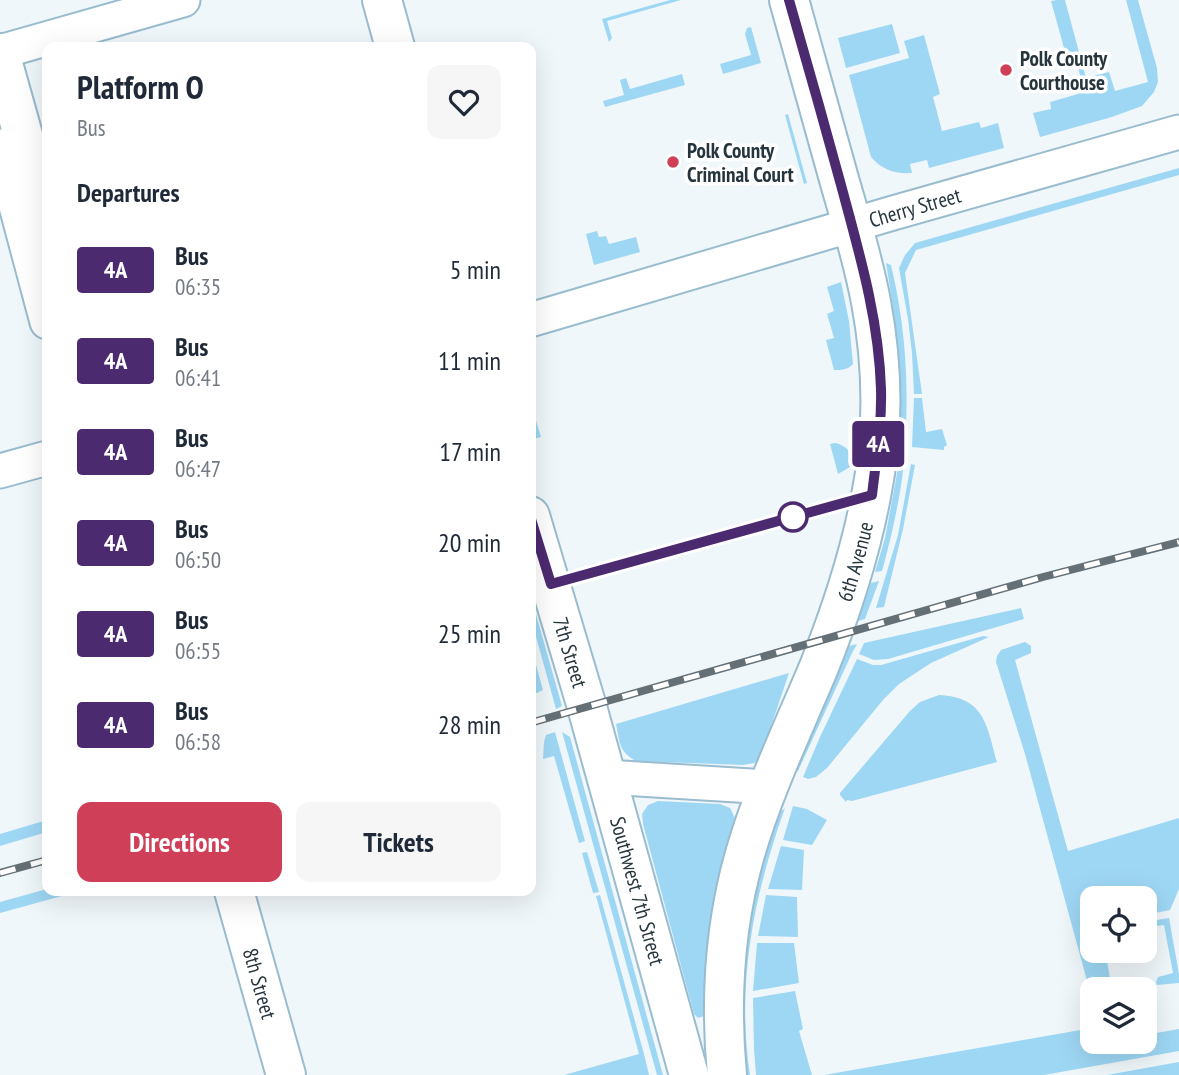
<!DOCTYPE html>
<style>
body{margin:0;font-family:"PT Sans Narrow",sans-serif;background:#f6f6f7;color:#1f2937;height:100vh;display:flex;flex-direction:column;font-size:26px;white-space:nowrap}
*{box-sizing:border-box;margin:0}
p{font-size:23px;color:#747a83}
.icon{flex:none;width:38px;height:38px;fill:none;stroke:currentColor;stroke-width:2;stroke-linecap:round;stroke-linejoin:round}
.map{position:relative;flex:1;overflow:hidden}
.sheet{position:absolute;left:42px;top:42px;width:494px;height:854px;display:flex;flex-direction:column;background:#fff;border-radius:14px;box-shadow:0 7px 28px #0002}
.sheet>*{flex:none}
.badge{padding:0 14px;border-radius:5px;font-size:24px;line-height:46px}
.controls{position:absolute;left:1080px;top:886px;display:grid;gap:14px}
.controls a{display:grid;place-items:center;width:77px;height:77px;border-radius:14px;background:#fff;box-shadow:0 7px 28px #0002;font-size:35px}
.map>.badge{position:absolute;translate:-50% -50%;box-shadow:0 0 0 4px #fff}
h2{padding:0 35px;font-size:26px;line-height:63px}
.round{display:grid;place-items:center;flex:none;width:74px;height:74px;border-radius:14px;background:#f6f6f7}
.head{display:flex;align-items:center;justify-content:space-between;height:119px;padding:0 35px}
h1{font-size:33px;font-weight:600;line-height:52px}
.cta{display:flex;gap:14px;margin-top:auto;padding:14px 35px}
.cta a{flex:1;height:80px;border-radius:14px;background:#cf3f58;color:#fff;font-size:28px;font-weight:600;line-height:80px;text-align:center}
.cta a+a{background:#f6f6f7;color:#1f2937}
ul{padding:0;list-style:none}
li{display:flex;align-items:center;gap:21px;height:91px;padding:0 35px}
li div{flex:1}
li b{display:block;font-size:26px}
li em{font-style:normal}
li .badge{min-width:77px;font-weight:700;text-align:center}
.map>svg:first-child{display:block}
.green{fill:#9ed7f4}
.lines{fill:none;stroke-linecap:round;stroke-linejoin:round}
.minor-casing{stroke:#99bcce;stroke-width:37}
.major-casing{stroke:#99bcce;stroke-width:42}
.minor{stroke:#fff;stroke-width:33}
.major{stroke:#fff;stroke-width:38}
.rail-casing{stroke:#647076;stroke-width:8}
.rail{stroke:#fff;stroke-width:5;stroke-dasharray:16;stroke-linecap:butt}
.line-casing{stroke:#fff;stroke-width:16}
.line{stroke:#4c2a6f;stroke-width:10}
.poi-dot{fill:#cf3f58;stroke:#fff;stroke-width:2.5}
.stop-dot{fill:#fff;stroke:#4c2a6f;stroke-width:3.5}
.labels{text-anchor:middle;dominant-baseline:central;stroke-width:7;stroke-linejoin:round;paint-order:stroke}
.poi-label{font-size:21px;font-weight:bold;fill:#26353c;stroke:#fff;text-anchor:start}
.street-label{font-size:21px;fill:#26353c;stroke:#fff}
</style>
<div class="map">
<svg width="1179" height="1075" viewBox="0 0 1179 1075">
<rect width="100%" height="100%" fill="#f0f7fb"/>
<g class="green">
<path d="M670 0H681L607 21 612 38 609 42 602 19Z"/>
<path d="M1057 0H1065L1086 78 1109 72 1115 91 1148 82 1126 0H1138L1157 68 1158 82 1154 92 1142 106 1112 117 1040 137 1033 113 1051 109 1050 102 1085 92 1075 58 1067 59 1051 1Z"/>
<path d="M892 24 900 53 846 68 838 38Z"/>
<path d="M751 27 761 63 723 74 720 64 751 55 745 34 747 28Z"/>
<path d="M924 35 940 94 933 97 942 131 979 122 981 128 998 123 1004 148 929 168 927 160 910 164 912 173C895 174 882 170 871 157L849 75 909 58 904 41Z"/>
<path d="M682 74 685 85 605 107 603 101 624 95 620 80 626 78 630 89Z"/>
<path d="M788 114 807 183 804 184 785 115Z"/>
<path d="M1179 168V175L916 250 905 273 922 394H914L912 353 908 319 899 268 905 255 915 243Z"/>
<path d="M597 231 599 237 606 236 609 244 636 237 640 252 594 265 586 234Z"/>
<path d="M886 263 891 265C906 329 909 384 905 449L901 446 899 441C904 381 896 323 886 263Z"/>
<path d="M841 282 849 321 853 364C848 370 841 370 834 370L826 340 834 338 827 314 834 311 827 287Z"/>
<path d="M914 398H922L926 432 942 429 947 445 944 447V450L912 447Z"/>
<path d="M530 401 541 437 530 440Z"/>
<path d="M835 443C848 446 854 454 850 467L838 474 830 444Z"/>
<path d="M904 463C900 499 892 535 882 571L875 572 885 538 898 468 900 465Z"/>
<path d="M911 464 915 465 903 529 884 607 876 608 898 535Z"/>
<path d="M879 581 865 619 858 621 871 583Z"/>
<path d="M530 593 562 706 556 709 530 615Z"/>
<path d="M1021 608 1024 619 888 659 874 660 859 654 864 643Z"/>
<path d="M983 636 989 637 931 663 899 684 883 700 827 768 816 777 808 779 803 777 820 737 857 659 873 665H881Z"/>
<path d="M1025 642 1031 646V653L1015 660 1068 851 1179 818V889L1170 910 1145 915 1144 898H1092V950H1105L1112 989H1092V999L1025 754 996 662 997 656 1001 650Z"/>
<path d="M530 643 543 690 537 693H530V685L536 683 530 664Z"/>
<path d="M857 644 852 653 798 771 796 768 797 757 849 646Z"/>
<path d="M789 673 761 756 755 763 743 765 636 761C618 751 620 742 616 724Z"/>
<path d="M939 695C985 697 987 726 997 762L852 801 847 800 846 802 840 795V793L910 711 920 702Z"/>
<path d="M555 732 585 841 579 843 554 756 543 759 544 742 546 735Z"/>
<path d="M562 732 570 737 663 1075H657Z"/>
<path d="M658 801 720 804 730 808 735 818V827L704 1016 698 1018 694 1014 643 824 642 814 648 805Z"/>
<path d="M793 806 807 809 827 820 812 845 783 840Z"/>
<path d="M785 808C754 894 736 984 750 1075H743L741 960 760 864 778 814Z"/>
<path d="M47 820V832L0 846V834Z"/>
<path d="M781 846 804 850 802 890 768 889Z"/>
<path d="M587 852 599 892 593 893 582 853Z"/>
<path d="M47 889V891H80L0 913V902Z"/>
<path d="M600 895 644 1054 649 1075H564L639 1054 596 896Z"/>
<path d="M766 895 797 897 798 937 758 936Z"/>
<path d="M1169 918 1179 974V983L1157 985 1156 982 1158 977 1173 973 1164 925 1148 927 1146 926 1145 922Z"/>
<path d="M757 943H794L799 983 753 991Z"/>
<path d="M795 991 803 1029 799 1031 812 1075H756L754 1049 753 998Z"/>
<path d="M1092 1028V1041H1144L1145 1035 1179 1029V1051L1044 1075H824Z"/>
<path d="M1179 1062V1075H1107Z"/>
</g>
<g class="lines">
<g class="minor-casing">
<g id="minor">
<path d="M0 52 183 0"/>
<path d="M0 146 47 322"/>
<path id="s1" d="M530 320 893 213 1179 132"/>
<path d="M0 471 47 458"/>
<path d="M606 777 768 787"/>
</g>
</g>
<g class="major-casing">
<g id="major">
<path d="M382 0 395 47"/>
<path d="M0 53 47 221"/>
<path id="s2" d="M530 516 587 707 689 1075"/>
<path id="s3" d="M234 891 286 1075"/>
<path id="s4" d="M727 1075C720 1000 724 927 745 854 764 789 793 729 819 667 841 612 860 554 871 496 884 432 883 366 871 302 863 258 849 215 837 172 821 115 805 57 789 0"/>
</g>
</g>
<use href="#minor" class="minor"/>
<use href="#major" class="major"/>
<g class="rail-casing">
<g id="rail">
<path d="M530 723 1043 577 1179 542"/>
<path d="M0 873 47 860"/>
</g>
</g>
<use href="#rail" class="rail"/>
</g>
<g class="lines">
<g class="line-casing">
<path id="line" d="M530 516 551 584 872 495C876 460 882 425 881 389 879 319 859 252 841 185 824 123 807 62 789 0"/>
</g>
<use href="#line" class="line"/>
</g>
<g class="poi-dot">
<circle cx="1006" cy="70" r="7"/>
<circle cx="673" cy="162" r="7"/>
</g>
<circle class="stop-dot" cx="793" cy="517" r="14"/>
<g class="labels">
<g class="poi-label">
<text x="1020" y="58">Polk County<tspan x="1020" dy="24">Courthouse</tspan></text>
<text x="687" y="150">Polk County<tspan x="687" dy="24">Criminal Court</tspan></text>
</g>
<g class="street-label">
<text stroke="none"><textPath href="#s1" startOffset="401">Cherry Street</textPath></text>
<text stroke="none"><textPath href="#s4" startOffset="536">6th Avenue</textPath></text>
<text stroke="none"><textPath href="#s2" startOffset="142">7th Street</textPath></text>
<text stroke="none"><textPath href="#s2" startOffset="390">Southwest 7th Street</textPath></text>
<text stroke="none"><textPath href="#s3" startOffset="96">8th Street</textPath></text>
</g>
</g>
</svg>
<div class="controls">
<a><svg class="icon" aria-label="locate" viewBox="0 0 24 24"><circle cx="12" cy="12" r="6"/><path d="M12 2v4M12 18v4M2 12h4M18 12h4"/></svg></a>
<a><svg class="icon" aria-label="layers" viewBox="0 0 24 24"><path d="M12 4l9 5-9 5-9-5zM3 14l9 5 9-5"/></svg></a>
</div>
<b class="badge" style="left:878px;top:444px;background:#4c2a6f;color:#fff">4A</b>
<section class="sheet">
<div class="head"><div><h1>Platform O</h1><p>Bus</p></div><a class="round"><svg class="icon" aria-label="heart" viewBox="0 0 24 24"><path d="M12 20l-8-8c-3-5 5-10 8-4 3-6 11-1 8 4z"/></svg></a></div>
<h2>Departures</h2>
<ul>
<li><span class="badge" style="background:#4c2a6f;color:#fff">4A</span><div><b>Bus</b><p>06:35</p></div><em>5 min</em></li>
<li><span class="badge" style="background:#4c2a6f;color:#fff">4A</span><div><b>Bus</b><p>06:41</p></div><em>11 min</em></li>
<li><span class="badge" style="background:#4c2a6f;color:#fff">4A</span><div><b>Bus</b><p>06:47</p></div><em>17 min</em></li>
<li><span class="badge" style="background:#4c2a6f;color:#fff">4A</span><div><b>Bus</b><p>06:50</p></div><em>20 min</em></li>
<li><span class="badge" style="background:#4c2a6f;color:#fff">4A</span><div><b>Bus</b><p>06:55</p></div><em>25 min</em></li>
<li><span class="badge" style="background:#4c2a6f;color:#fff">4A</span><div><b>Bus</b><p>06:58</p></div><em>28 min</em></li>
</ul>
<div class="cta"><a>Directions</a><a>Tickets</a></div>
</section>
</div>
